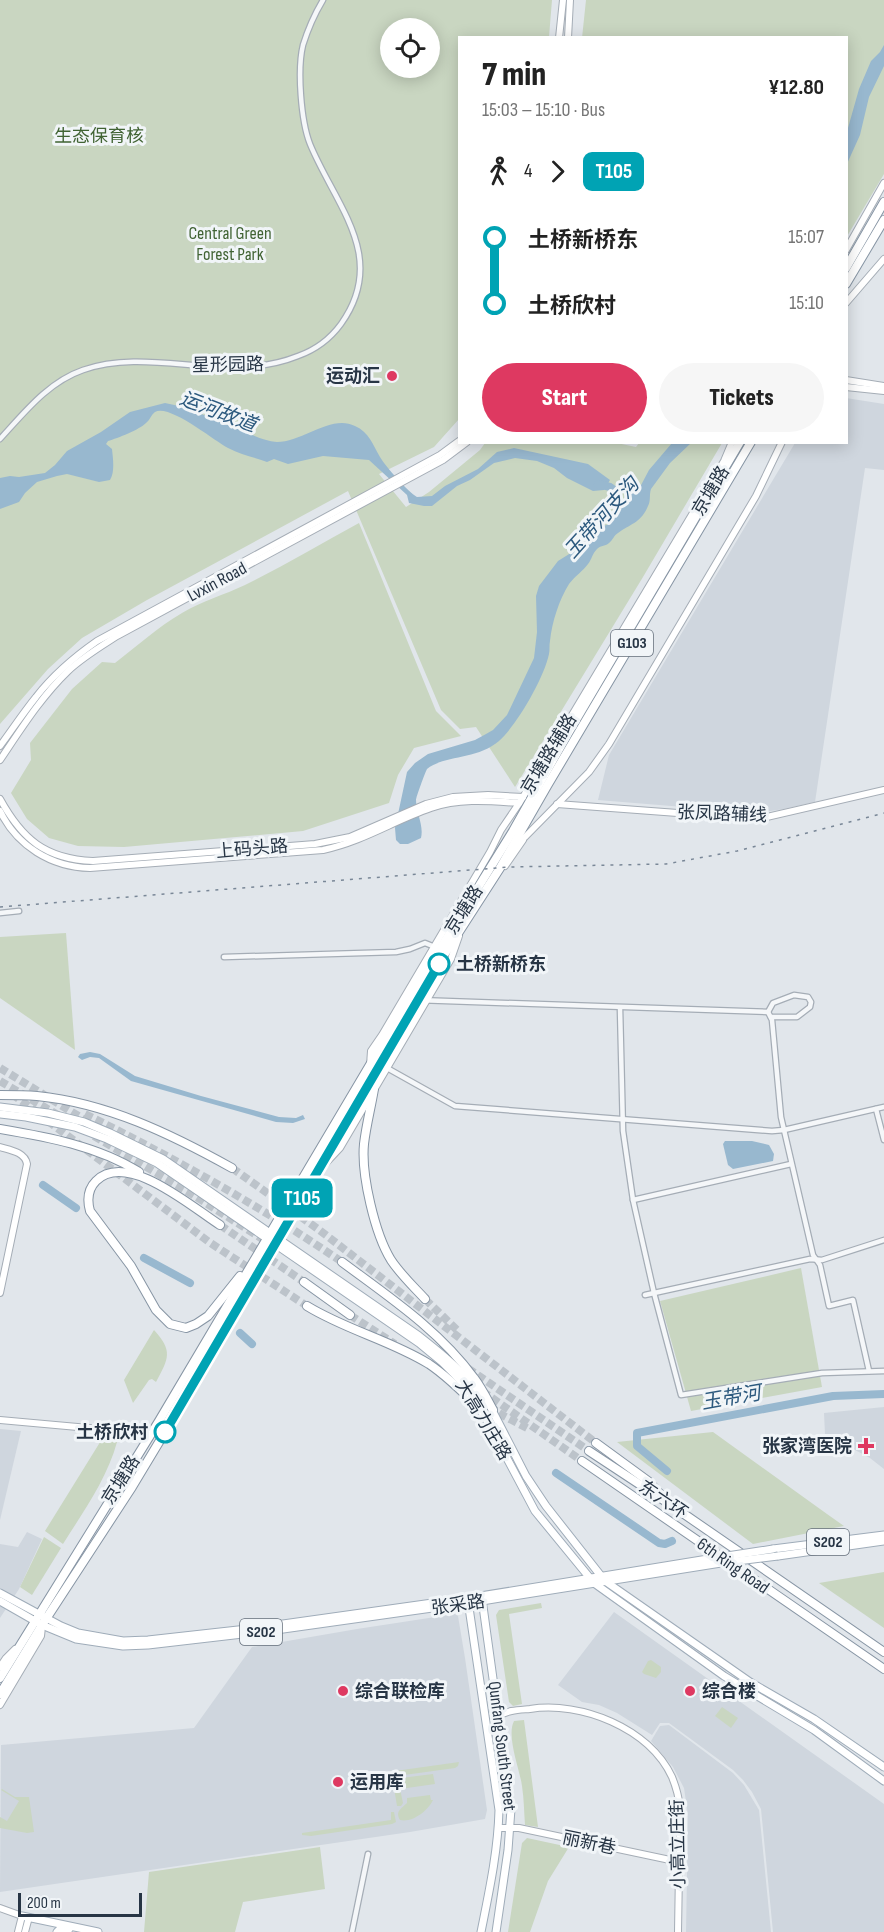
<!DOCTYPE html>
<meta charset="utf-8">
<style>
body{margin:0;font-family:"Sofia Sans Condensed","Noto Sans SC",sans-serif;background:#f6f6f6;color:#222;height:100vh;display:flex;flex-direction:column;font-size:22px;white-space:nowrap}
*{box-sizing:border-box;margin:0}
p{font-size:20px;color:#767676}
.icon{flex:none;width:33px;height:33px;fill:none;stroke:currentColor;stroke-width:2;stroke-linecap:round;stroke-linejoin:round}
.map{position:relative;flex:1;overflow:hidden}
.panel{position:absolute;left:458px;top:36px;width:390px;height:408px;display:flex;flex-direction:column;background:#fff;border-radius:0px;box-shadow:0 3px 15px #0003}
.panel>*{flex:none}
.badge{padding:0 12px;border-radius:9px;font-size:21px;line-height:39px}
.tools{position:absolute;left:380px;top:18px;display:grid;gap:12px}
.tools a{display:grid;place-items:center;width:60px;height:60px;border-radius:50%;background:#fff;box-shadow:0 3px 15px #0003;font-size:30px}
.scale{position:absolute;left:18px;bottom:15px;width:124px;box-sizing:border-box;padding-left:6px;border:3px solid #273545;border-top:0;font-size:16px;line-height:21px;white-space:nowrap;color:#273545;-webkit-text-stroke:4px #f1f5f8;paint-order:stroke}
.map>.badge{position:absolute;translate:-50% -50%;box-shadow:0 0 0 3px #fff}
.legs{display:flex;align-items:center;gap:9px;height:66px;padding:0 24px;font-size:20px}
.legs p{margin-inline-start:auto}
.overview{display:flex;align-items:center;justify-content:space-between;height:102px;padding:0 24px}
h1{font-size:33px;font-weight:800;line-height:45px}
.button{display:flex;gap:12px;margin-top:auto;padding:12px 24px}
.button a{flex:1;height:69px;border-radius:36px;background:#de3961;color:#fff;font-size:24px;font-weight:800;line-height:69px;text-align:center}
.button a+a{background:#f6f6f6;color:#222}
ul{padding:0 24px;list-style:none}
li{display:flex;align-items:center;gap:21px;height:66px;font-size:22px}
li i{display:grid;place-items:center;width:9px;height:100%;margin:0 8px;background:currentColor}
li i::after{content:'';width:15px;height:15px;margin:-8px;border:4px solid;border-radius:50%;background:#fff}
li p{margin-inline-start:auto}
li:first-child i{background:linear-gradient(#0000 50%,currentColor 0)}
li:last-child i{background:linear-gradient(currentColor 50%,#0000 0)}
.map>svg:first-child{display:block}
.built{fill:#cfd6de}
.green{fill:#c9d6c1;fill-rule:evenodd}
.water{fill:#98b8cf}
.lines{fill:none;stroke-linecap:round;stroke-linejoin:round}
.river{stroke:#98b8cf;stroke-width:8}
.highway-tunnel{stroke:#bcc3ca;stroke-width:8;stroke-dasharray:8 4;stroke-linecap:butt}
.street-casing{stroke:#a5adb6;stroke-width:7}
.secondary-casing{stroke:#a5adb6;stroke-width:8}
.primary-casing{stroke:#9facb9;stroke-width:9}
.highway-casing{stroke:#8795a4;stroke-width:10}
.street{stroke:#f5f7f9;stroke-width:4.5}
.secondary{stroke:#fff;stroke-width:6}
.primary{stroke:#fff;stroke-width:7}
.highway{stroke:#fff;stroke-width:8}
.rail{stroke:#798797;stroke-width:1.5;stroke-dasharray:3 6;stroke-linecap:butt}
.primary-bridge-casing{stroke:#9facb9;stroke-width:9;stroke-linecap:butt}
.primary-bridge{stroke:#fff;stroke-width:7}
.line-1-casing{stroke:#fff;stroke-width:14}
.line-1{stroke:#00a3b4;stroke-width:9}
.poi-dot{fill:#de3961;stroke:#f1f5f8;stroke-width:2}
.stop-1-dot{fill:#fff;stroke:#00a3b4;stroke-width:3}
.labels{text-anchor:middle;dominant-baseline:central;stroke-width:6;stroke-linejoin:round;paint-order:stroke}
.shield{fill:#f1f5f8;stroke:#646f7b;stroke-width:1.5}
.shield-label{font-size:16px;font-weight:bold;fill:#273545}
.park-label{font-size:18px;fill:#406333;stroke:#f1f5f8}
.street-label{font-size:18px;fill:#273545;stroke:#f1f5f8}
.poi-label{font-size:18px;font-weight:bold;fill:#273545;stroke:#f1f5f8;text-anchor:start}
.stop-label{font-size:18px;font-weight:bold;fill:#273545;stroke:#f1f5f8;text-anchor:start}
.water-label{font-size:20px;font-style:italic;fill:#2c597e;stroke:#f1f5f8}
</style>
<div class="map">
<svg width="884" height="1932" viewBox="0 0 884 1932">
<rect width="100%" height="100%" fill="#e1e6eb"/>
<g class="built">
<path d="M846 398 884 404V470L865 468 815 802 784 809 757 813 598 800 609 755 795 443 846 442Z"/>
<path d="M884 1407V1469L870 1458 825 1434 824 1413Z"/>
<path d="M0 1429 21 1431 0 1520Z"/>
<path d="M27 1532 42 1539 19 1589 0 1618V1544L18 1547Z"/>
<path d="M614 1612 884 1804V1932H773L761 1809 752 1792 743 1780 733 1770 669 1723H660L652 1735 617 1713 599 1705 582 1702 558 1685Z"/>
<path d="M455 1614 458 1616 465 1658 487 1810 485 1819 410 1832 0 1892 1 1745 194 1728 252 1647 357 1629Z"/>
<path d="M669 1725 733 1773 744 1785 759 1810 771 1932H686L688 1815 684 1788 673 1767 651 1741 660 1726Z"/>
</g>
<g class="green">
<path d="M0 0H552L549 37 459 38V419L434 447 379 474 406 507 429 492 480 450 485 443 612 442 636 447 639 443H722L643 577 515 787 476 727 460 729 441 710 348 491 147 600 82 638 48 669 0 724ZM390 28H429V68H390Z"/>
<path d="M586 0H884V174L846 238V38H582Z"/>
<path d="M359 523 436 711 461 736 414 748 398 775 389 803 303 831 124 847 78 846 49 838 27 819 11 793 31 760 30 743 72 689 102 662 115 663C137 646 158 627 182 613 202 601 224 595 245 585 283 566 321 544 359 523Z"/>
<path d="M66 933 75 1050 0 998V937Z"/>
<path d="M801 1268 822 1387 691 1411 660 1301Z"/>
<path d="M154 1330C173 1351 169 1358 156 1382L152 1379 149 1380 133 1403 124 1380Z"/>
<path d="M713 1432 827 1514 844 1526 753 1544 617 1442Z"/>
<path d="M102 1439 117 1442C107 1479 83 1512 63 1544L45 1531Z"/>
<path d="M44 1537 61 1548 32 1595 20 1587Z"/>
<path d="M884 1572V1628L819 1583Z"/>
<path d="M541 1603 542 1608 509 1614 522 1704 513 1706 509 1702 496 1615 499 1610Z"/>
<path d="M651 1660 661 1667V1672L656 1678 644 1674 642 1672 648 1661Z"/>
<path d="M722 1707 738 1718 731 1728 715 1716Z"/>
<path d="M524 1720 538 1827 525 1825C524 1812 524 1799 522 1786 520 1770 506 1736 514 1721Z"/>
<path d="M459 1762 458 1766 455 1768 397 1776 392 1780 390 1790 384 1791 381 1773Z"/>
<path d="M433 1774 435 1784 400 1789 403 1803 401 1806H397L394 1788 395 1780 401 1778Z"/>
<path d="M2 1789 15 1797H29L34 1832 27 1833 0 1828V1817L7 1821 19 1801 1 1790Z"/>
<path d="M430 1795 431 1800H433C428 1811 412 1823 400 1820 395 1811 401 1809 407 1803V1798Z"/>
<path d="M391 1812H394L396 1822 392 1824 311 1836 302 1835V1833L391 1820Z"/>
<path d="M527 1838 569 1847 548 1881 530 1932H508L522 1843Z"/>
<path d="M320 1847 325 1889 243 1902 235 1932H144L149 1872Z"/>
</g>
<g class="water">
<path d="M884 45V66L869 97 860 135 846 166V135L859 89 871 61 880 52Z"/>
<path d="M165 403C190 407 214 420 238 429 251 434 263 441 277 442 303 442 331 414 355 426 369 432 373 445 380 457 386 467 408 492 417 497L432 496 445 486 478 469 497 452 514 448 588 464 610 480 604 490 593 491 567 478 554 468 537 461 515 458 494 463 470 480 457 486 432 506H424L409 503 407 495 369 460 323 456 288 464 274 459 267 462C254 457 241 455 228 448 214 441 170 404 155 412 151 415 150 420 146 423 139 430 118 438 108 441L106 444 112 449C113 459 115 472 110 480L99 482 67 474 57 476 37 482 25 493 19 502 0 509V478L10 476 19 477 45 473 55 465 67 451 101 432 130 412Z"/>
<path d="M672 443H691L670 463 651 489C649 495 651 501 648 506 641 523 630 524 618 533 614 535 613 540 609 543 606 546 601 545 597 549 592 554 592 559 588 564 583 571 575 576 569 584 559 600 552 622 550 641 549 645 550 650 549 654 544 678 517 725 499 741 477 760 444 755 427 769 425 773 416 797 416 800 416 813 424 825 421 838L408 844H400L396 840 395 828 407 772 415 763 428 754 475 740 486 734 493 730 507 715 534 658 537 632 536 596 539 586 558 561 582 546 591 531 609 524 626 497 639 489 649 470Z"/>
<path d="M90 1052 100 1054 135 1076 201 1096 279 1117 296 1118 303 1115 305 1119 293 1123 276 1122 131 1081 99 1058 90 1057 82 1060 78 1057 80 1054Z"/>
<path d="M725 1141H752L769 1145 774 1154 773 1161 733 1169 728 1165 723 1144Z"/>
</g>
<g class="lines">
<g class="river">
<path d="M598 484 610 487 617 492"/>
<path d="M43 1185 76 1208"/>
<path d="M144 1258 190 1283"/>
<path d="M240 1333 252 1344"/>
<path d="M667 1471 637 1446V1433L833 1396 884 1394"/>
<path d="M556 1473 659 1543 665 1544 672 1541"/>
</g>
<g class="highway-tunnel">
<path d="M0 1068 90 1123"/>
<path d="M0 1081 80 1128"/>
<path d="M12 1094 38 1113"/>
<path d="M85 1114C174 1158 260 1206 342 1262"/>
<path d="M48 1121 209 1242 307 1306"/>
<path d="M94 1136 187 1191 272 1245"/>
<path d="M232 1168 318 1229 596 1443"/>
<path d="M220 1225 304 1282"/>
<path d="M425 1299 457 1330"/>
<path d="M350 1315 395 1344"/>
<path d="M438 1348 589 1451"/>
<path d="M482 1391 582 1461"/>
<path d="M469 1393 504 1416 527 1428"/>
</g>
<g class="street-casing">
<g id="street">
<path d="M0 439C24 413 48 382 83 370 152 346 226 385 298 356 315 350 330 339 341 324 389 257 335 205 310 144 301 121 297 70 303 45 308 29 314 15 323 0"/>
<path d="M0 913 19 911"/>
<path d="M224 957 396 952 410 949 425 943 435 947"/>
<path d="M417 1000 768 1012"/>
<path d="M620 1008 623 1131 633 1200 654 1293 681 1395 822 1373 884 1371"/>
<path d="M768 1012 772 1020 781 1117 813 1255 820 1265 829 1306 853 1300 869 1371"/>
<path d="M768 1012 773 1003 794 995 808 997 811 1002 810 1007 797 1017H771"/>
<path d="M387 1068 455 1106 772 1131 784 1130 884 1107"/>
<path d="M876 1109 884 1140"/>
<path d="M633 1200 791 1164"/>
<path d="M645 1295 810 1259 822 1260 884 1240"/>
<path d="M352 1932 368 1854"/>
</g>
</g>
<g class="secondary-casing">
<g id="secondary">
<path d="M559 38 563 0"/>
<path d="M568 38 570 0"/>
<path d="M846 250 884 183"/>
<path d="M846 303 884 259"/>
<path d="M846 380 884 386"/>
<path d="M846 387 884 391"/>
<path d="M0 746C12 730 23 713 36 697 53 675 74 657 97 641L440 455 459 441"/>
<path d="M0 760C21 729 41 697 68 671 83 657 100 647 117 636L443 460 467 442"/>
<path d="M0 799C22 839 45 859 93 861L315 844 350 837 426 804 453 797 488 795 523 797"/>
<path d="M557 804 758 819 884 790"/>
<path d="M0 811C17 846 51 867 90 868L323 850C364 841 393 821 431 808 459 798 490 801 519 803"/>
<path d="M517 842 525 837 589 772 609 744 756 496 782 442"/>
<path d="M505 866 523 840"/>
<path d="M370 1065 371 1051 382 1035 490 852 501 830 520 802 724 461 732 442"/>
<path d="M0 1147C10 1150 25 1152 27 1164L0 1293"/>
<path d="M325 1164 340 1148 451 959 459 936"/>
<path d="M0 1420 133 1432 148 1438"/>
<path d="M0 1667 6 1658 15 1649"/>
<path d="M0 1705 41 1636 42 1627"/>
<path d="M499 1716C508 1710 519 1710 530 1709 581 1701 649 1728 672 1777 676 1787 679 1798 680 1808L678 1932"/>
<path d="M499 1828H519L670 1860H680"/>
<path d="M0 1908 22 1916 18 1932"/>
<path d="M25 1932 29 1917"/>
</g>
</g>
<g class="primary-casing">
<g id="primary">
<path d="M0 1107 48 1113 84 1122 110 1133 163 1159 419 1336C442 1354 463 1371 481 1395"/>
<path d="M0 1114 26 1117 75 1127 107 1139 157 1163 419 1343 442 1362 460 1380 485 1417 535 1511 594 1583 724 1676 814 1730 884 1781"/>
<path d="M490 1406 526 1476 546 1506 605 1581 750 1682 814 1719 884 1767"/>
<path d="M773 1549 884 1535"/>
<path d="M778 1556 884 1541"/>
<path d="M0 1593 61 1626 78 1633 123 1641 148 1640 247 1629 468 1598 714 1558"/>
<path d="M482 1599 511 1809 508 1850 496 1932"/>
<path d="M0 1601 42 1625 76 1639 123 1646 148 1645 269 1631 482 1601 721 1563"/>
<path d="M468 1601 499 1810C498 1851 489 1892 481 1932"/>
<path d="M22 1916 98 1932"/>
<path d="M57 1932 59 1930 69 1929"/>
</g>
</g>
<g class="highway-casing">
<g id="highway">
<path d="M846 268 884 202"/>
<path d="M846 284 884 220"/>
<path d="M374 1089C371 1107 366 1126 364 1144 361 1175 375 1234 391 1260 401 1275 413 1286 425 1299"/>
<path d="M0 1095C12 1095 25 1095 37 1096 107 1103 171 1134 232 1168"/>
<path d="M0 1129C47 1137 98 1146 139 1172"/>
<path d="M220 1225C193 1208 127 1150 96 1181 88 1189 87 1200 90 1211L131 1266 156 1310 170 1324 186 1328 196 1324 208 1316 240 1276"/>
<path d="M342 1262C389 1297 439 1330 474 1378 481 1387 487 1399 493 1410"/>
<path d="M304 1282 350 1315"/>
<path d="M307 1306C346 1330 390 1340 429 1364 447 1376 463 1392 478 1407"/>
<path d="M596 1443 648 1481 660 1494"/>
<path d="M589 1451 671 1505 884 1652"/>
<path d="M582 1461 884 1669"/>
<path d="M0 1678 159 1421 409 999 513 831 567 735 740 442"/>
<path d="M0 1694 42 1625 132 1487 191 1389 380 1064 444 955 500 868 547 786 751 442"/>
</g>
</g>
<use href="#street" class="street"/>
<use href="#secondary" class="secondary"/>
<use href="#primary" class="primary"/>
<use href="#highway" class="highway"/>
<path class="rail" d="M0 907 509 867 666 864 737 851 884 813"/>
<g class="primary-bridge-casing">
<g id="primary-bridge">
<path d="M714 1558 773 1549"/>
<path d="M721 1563 778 1556"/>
</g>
</g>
<use href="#primary-bridge" class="primary-bridge"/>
</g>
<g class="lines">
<g class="line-1-casing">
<path id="line-1" d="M165 1432 439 964"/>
</g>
<use href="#line-1" class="line-1"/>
</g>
<g class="poi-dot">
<circle cx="392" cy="376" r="6"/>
<path d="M863 1437h6v6h6v6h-6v6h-6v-6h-6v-6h6z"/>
<circle cx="343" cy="1691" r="6"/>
<circle cx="690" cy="1691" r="6"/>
<circle cx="338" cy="1782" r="6"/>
</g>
<g class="stop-1-dot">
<circle cx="439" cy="964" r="10"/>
<circle cx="165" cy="1432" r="10"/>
</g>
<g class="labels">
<g class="shield">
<rect x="611" y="630" width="42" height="26" rx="4.5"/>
<rect x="807" y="1529" width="42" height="26" rx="4.5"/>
<rect x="240" y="1619" width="42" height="26" rx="4.5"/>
</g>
<g class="shield-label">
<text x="632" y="643">G103</text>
<text x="828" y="1542">S202</text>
<text x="261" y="1632">S202</text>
</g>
<g class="park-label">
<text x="99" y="136">生态保育核</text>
<text x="230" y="233">Central Green<tspan x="230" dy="21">Forest Park</tspan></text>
</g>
<g class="street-label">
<text transform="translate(228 365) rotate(-1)">星形园路</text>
<text transform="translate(711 491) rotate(-59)">京塘路</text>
<text transform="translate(217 582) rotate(-28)">Lvxin Road</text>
<text transform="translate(549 754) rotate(-59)">京塘路辅路</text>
<text transform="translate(722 814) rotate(2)">张凤路辅线</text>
<text transform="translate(252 849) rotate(-5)">上码头路</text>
<text transform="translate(464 910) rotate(-58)">京塘路</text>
<text transform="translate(483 1420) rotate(59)">大高力庄路</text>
<text transform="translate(121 1480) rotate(-58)">京塘路</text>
<text transform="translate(663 1500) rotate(34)">东六环</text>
<text transform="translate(733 1566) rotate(35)">6th Ring Road</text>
<text transform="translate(458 1605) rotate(-8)">张采路</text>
<text transform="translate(502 1746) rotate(83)">Qunfang South Street</text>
<text transform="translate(589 1843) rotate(12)">丽新巷</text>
<text transform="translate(678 1844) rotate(-91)">小高立庄街</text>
</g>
<g class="poi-label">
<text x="380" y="376" text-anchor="end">运动汇</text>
<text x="852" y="1446" text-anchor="end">张家湾医院</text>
<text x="355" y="1691">综合联检库</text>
<text x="702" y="1691">综合楼</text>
<text x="350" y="1782">运用库</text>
</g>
<g class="stop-label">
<text x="456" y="964">土桥新桥东</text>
<text x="148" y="1432" text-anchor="end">土桥欣村</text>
</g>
<g class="water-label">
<text transform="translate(218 412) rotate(21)">运河故道</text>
<text transform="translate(602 518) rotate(-48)">玉带河支沟</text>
<text transform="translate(731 1398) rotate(-10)">玉带河</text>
</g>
</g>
</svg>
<div class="tools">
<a><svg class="icon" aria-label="locate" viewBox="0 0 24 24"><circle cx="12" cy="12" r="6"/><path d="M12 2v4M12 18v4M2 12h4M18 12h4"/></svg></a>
</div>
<div class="scale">200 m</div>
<b class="badge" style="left:302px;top:1198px;background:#00a3b4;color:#fff">T105</b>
<section class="panel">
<div class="overview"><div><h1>7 min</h1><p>15:03 – 15:10 · Bus</p></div><b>¥12.80</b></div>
<div class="legs"><svg class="icon" aria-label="walk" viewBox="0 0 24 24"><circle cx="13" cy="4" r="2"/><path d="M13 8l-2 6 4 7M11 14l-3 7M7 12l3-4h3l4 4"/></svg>4<svg class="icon" aria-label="forward" viewBox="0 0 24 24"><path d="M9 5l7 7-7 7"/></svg><b class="badge" style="background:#00a3b4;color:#fff">T105</b></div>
<ul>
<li><i style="color:#00a3b4"></i><b>土桥新桥东</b><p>15:07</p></li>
<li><i style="color:#00a3b4"></i><b>土桥欣村</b><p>15:10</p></li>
</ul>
<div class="button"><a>Start</a><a>Tickets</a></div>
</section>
</div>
